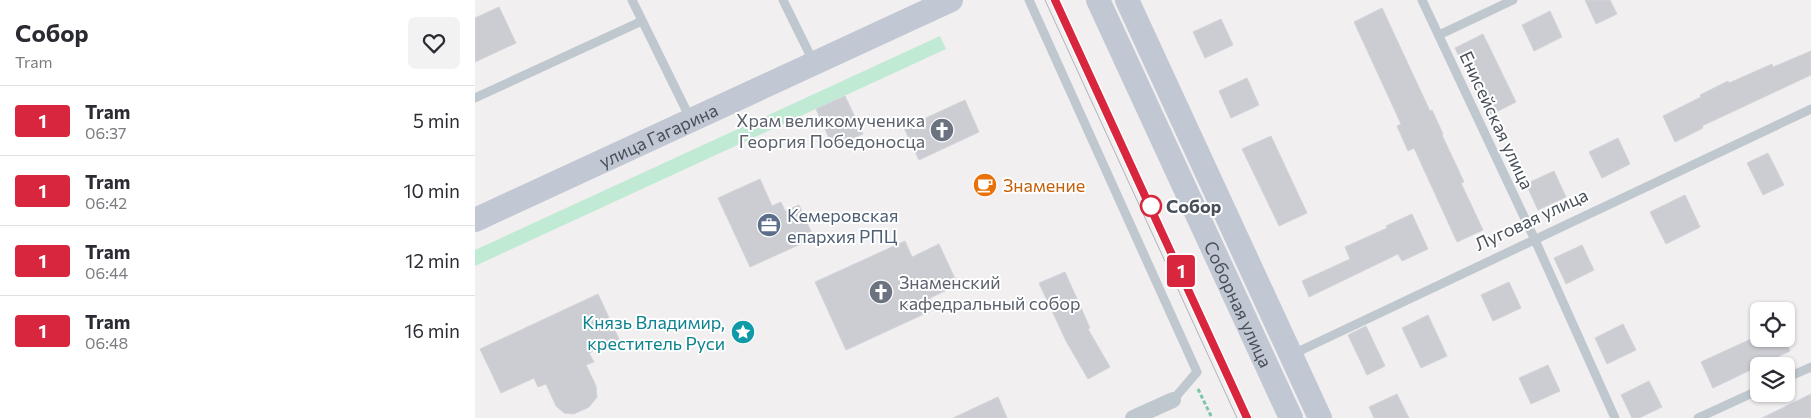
<!DOCTYPE html>
<meta charset="utf-8">
<style>
body{margin:0;font-family:Commissioner,sans-serif;background:#f2f2f3;color:#2b2b33;height:100vh;display:flex;flex-direction:column;font-size:19px;white-space:nowrap}
*{box-sizing:border-box;margin:0}
p{font-size:16px;color:#7c7c81}
.icon{flex:none;width:28px;height:28px;fill:none;stroke:currentColor;stroke-width:2;stroke-linecap:round;stroke-linejoin:round}
.map{position:relative;flex:1;overflow:hidden}
.side{display:flex;flex-direction:column;background:#fff;width:475px}
.side>*{flex:none}
.badge{padding:0 10px;border-radius:4px;font-size:18px;line-height:32px}
.controls{position:absolute;left:1275px;top:302px;display:grid;gap:10px}
.controls a{display:grid;place-items:center;width:45px;height:45px;border-radius:8px;background:#fff;box-shadow:0 1px 4px #0004;font-size:25px}
.map>.badge{position:absolute;translate:-50% -50%;box-shadow:0 0 0 2px #fff}
.round{display:grid;place-items:center;flex:none;width:52px;height:52px;border-radius:8px;background:#f2f2f3}
.headline{display:flex;align-items:center;justify-content:space-between;height:85px;padding:0 15px}
h1{font-size:24px;font-weight:700;line-height:38px}
ul{padding:0;list-style:none}
li{display:flex;align-items:center;gap:15px;height:70px;padding:0 15px;border-top:1px solid #e1e1e2}
li div{flex:1}
li b{display:block;font-size:19px}
li em{font-style:normal}
li .badge{min-width:55px;font-weight:700;text-align:center}
main{display:flex;flex:1;min-height:0}
.map>svg:first-child{display:block}
.green{fill:#c1ead4}
.building{fill:#cccdd3;stroke:#d3d4d9}
.lines{fill:none;stroke-linecap:round;stroke-linejoin:round}
.path{stroke:#7cc5a7;stroke-width:3;stroke-dasharray:4 2.5;stroke-linecap:butt}
.lane{stroke:#c0c8cf;stroke-width:9}
.street{stroke:#c0c8cf;stroke-width:16}
.secondary{stroke:#c1c8d3;stroke-width:24}
.tram{stroke:#b1b3b8;stroke-width:1}
.line-casing{stroke:#fff;stroke-width:11}
.line{stroke:#d7263d;stroke-width:8}
.stop-dot{fill:#fff;stroke:#d7263d;stroke-width:2.5}
.labels{text-anchor:middle;dominant-baseline:central;stroke-width:4;stroke-linejoin:round;paint-order:stroke}
.worship-label{font-size:18px;fill:#5b616d;stroke:#fff;text-anchor:end}
.street-label{font-size:18px;fill:#48505a;stroke:#fff}
.food-label{font-size:18px;fill:#c56008;stroke:#fff;text-anchor:start}
.stop-label{font-size:18px;font-weight:bold;fill:#48505a;stroke:#fff;text-anchor:start}
.service-label{font-size:18px;fill:#4e5e75;stroke:#fff;text-anchor:start}
.culture-label{font-size:18px;fill:#0d838f;stroke:#fff;text-anchor:end}
</style>
<main>
<section class="side">
<div class="headline"><div><h1>Собор</h1><p>Tram</p></div><a class="round"><svg class="icon" aria-label="heart" viewBox="0 0 24 24"><path d="M12 20l-8-8c-3-5 5-10 8-4 3-6 11-1 8 4z"/></svg></a></div>
<ul>
<li><span class="badge" style="background:#d7263d;color:#fff">1</span><div><b>Tram</b><p>06:37</p></div><em>5 min</em></li>
<li><span class="badge" style="background:#d7263d;color:#fff">1</span><div><b>Tram</b><p>06:42</p></div><em>10 min</em></li>
<li><span class="badge" style="background:#d7263d;color:#fff">1</span><div><b>Tram</b><p>06:44</p></div><em>12 min</em></li>
<li><span class="badge" style="background:#d7263d;color:#fff">1</span><div><b>Tram</b><p>06:48</p></div><em>16 min</em></li>
</ul>
</section>
<div class="map">
<svg width="1336" height="418" viewBox="0 0 1336 418">
<rect width="100%" height="100%" fill="#f1efef"/>
<path class="green" d="M465 36 471 49 0 266V250Z"/>
<g class="building">
<path d="M1110 0H1135L1142 14 1121 24Z"/>
<path d="M24 7 41 43 0 62V18Z"/>
<path d="M907 8 955 111 957 110 968 134 967 135 989 182 986 183 1008 230 982 242 939 148 933 151 922 126 926 124 879 22Z"/>
<path d="M1075 11 1087 37 1059 51 1047 25Z"/>
<path d="M746 19 758 45 730 58 718 32Z"/>
<path d="M1008 34 1041 102 1013 116 980 48Z"/>
<path d="M1336 51V75L1227 126 1228 128 1200 142 1188 116 1226 97 1225 95 1253 81 1254 83 1297 64 1298 67Z"/>
<path d="M772 78 784 105 756 118 744 91Z"/>
<path d="M370 96 388 134 358 147 341 109Z"/>
<path d="M490 100 504 132 444 160 429 128Z"/>
<path d="M796 136 832 213 804 226 767 149Z"/>
<path d="M1143 138 1155 164 1127 178 1114 152Z"/>
<path d="M1293 153 1309 185 1288 195 1272 163Z"/>
<path d="M1079 171 1091 197 1063 210 1051 184Z"/>
<path d="M285 179 297 206 306 202 310 211 324 205 339 238 275 267 243 198Z"/>
<path d="M1210 195 1225 227 1191 244 1175 212Z"/>
<path d="M937 214 953 249 927 261 923 254 834 297 827 281 875 259 870 247 912 228 911 226Z"/>
<path d="M430 241 437 257 464 244 483 285 455 298 460 309 371 350 340 282Z"/>
<path d="M1107 245 1119 270 1091 284 1079 258Z"/>
<path d="M590 272 615 328 613 329 635 367 613 379 591 341 564 283Z"/>
<path d="M1034 282 1046 308 1018 321 1006 295Z"/>
<path d="M123 294 144 339 114 353 119 362 111 365 121 386 122 397 114 407 99 414 89 413 81 406 71 384 63 387 59 378 26 393 5 349Z"/>
<path d="M953 315 972 356 946 368 927 328Z"/>
<path d="M1148 324 1161 350 1132 364 1120 338Z"/>
<path d="M891 326 910 366 892 375 873 335Z"/>
<path d="M1276 339H1309L1315 351 1238 388 1226 362Z"/>
<path d="M1073 365 1085 391 1056 404 1044 378Z"/>
<path d="M1174 381 1187 407 1164 418H1157L1146 395Z"/>
<path d="M922 394 934 418H899L894 407Z"/>
<path d="M1336 394V418H1287Z"/>
<path d="M523 397 532 418H478Z"/>
</g>
<g class="lines">
<path class="path" d="M723 389 737 418"/>
<g class="lane">
<path d="M157 0 215 118"/>
<path d="M308 0 339 63"/>
<path d="M554 0 722 372 698 400"/>
<path d="M947 0 1060 240 1140 418"/>
<path d="M964 35 1038 0"/>
<path d="M0 98 167 21"/>
<path d="M816 355 1336 109"/>
<path d="M1311 378 1336 367"/>
<path d="M1223 418 1284 390"/>
</g>
<path class="street" d="M658 418 698 400"/>
<g class="secondary">
<path id="s1" d="M623 0 816 418"/>
<path d="M652 0 845 418"/>
<path id="s2" d="M0 220 476 0"/>
</g>
<g class="tram">
<path d="M570 0 762 418"/>
<path d="M580 0 772 418"/>
</g>
</g>
<g class="lines">
<g class="line-casing">
<path id="line" d="M580 0 772 418"/>
</g>
<use href="#line" class="line"/>
</g>
<defs>
<g id="church-disc" transform="scale(1.25)"><circle r="9.5" fill="#6b7280" stroke="#fff"/><path d="M-1.2-6h2.4v3.5h3.3v2.4h-3.3V6h-2.4V-.1h-3.3v-2.4h3.3Z" fill="#fff"/></g>
<g id="cafe-disc" transform="scale(1.25)"><circle r="9.5" fill="#e8710a" stroke="#fff"/><path d="M-5.5-4.5H6V0H3Q3 3.5 0 3.5H-2.5Q-5.5 3.5-5.5 0ZM3-3.2v2h1.7v-2ZM-6 4.5H4V6H-6Z" fill="#fff"/></g>
<g id="office-disc" transform="scale(1.25)"><circle r="9.5" fill="#5c6f8a" stroke="#fff"/><path d="M-6-3h4V-5.5h4V-3h4V5H-6ZM-1-4.5V-3h2v-1.5ZM-6 0V1H6V0Z" fill="#fff"/></g>
<g id="sight-disc" transform="scale(1.25)"><circle r="9.5" fill="#0f9aa8" stroke="#fff"/><path d="M0-6L1.8-2.2L6-1.7L2.9 1.2L3.7 5.4L0 3.3L-3.7 5.4L-2.9 1.2L-6-1.7L-1.8-2.2Z" fill="#fff"/></g>
</defs>
<g fill-rule="evenodd">
<use href="#church-disc" x="467" y="130"/>
<use href="#cafe-disc" x="510" y="185"/>
<use href="#office-disc" x="294" y="225"/>
<use href="#church-disc" x="406" y="292"/>
<use href="#sight-disc" x="268" y="332"/>
</g>
<circle class="stop-dot" cx="676" cy="206" r="10"/>
<g class="labels">
<g class="worship-label">
<text x="450" y="120">Храм великомученика<tspan x="450" dy="21">Георгия Победоносца</tspan></text>
<text x="424" y="282" text-anchor="start">Знаменский<tspan x="424" dy="21">кафедральный собор</tspan></text>
</g>
<g class="street-label">
<text transform="translate(1022 120) rotate(65)">Енисейская улица</text>
<text stroke="none"><textPath href="#s2" startOffset="202">улица Гагарина</textPath></text>
<text transform="translate(1056 219) rotate(-25)">Луговая улица</text>
<text stroke="none"><textPath href="#s1" startOffset="335">Соборная улица</textPath></text>
</g>
<g class="food-label">
<text x="528" y="185">Знамение</text>
</g>
<g class="stop-label">
<text x="691" y="206">Собор</text>
</g>
<g class="service-label">
<text x="312" y="215">Кемеровская<tspan x="312" dy="21">епархия РПЦ</tspan></text>
</g>
<g class="culture-label">
<text x="250" y="322">Князь Владимир,<tspan x="250" dy="21">креститель Руси</tspan></text>
</g>
</g>
</svg>
<div class="controls">
<a><svg class="icon" aria-label="locate" viewBox="0 0 24 24"><circle cx="12" cy="12" r="6"/><path d="M12 2v4M12 18v4M2 12h4M18 12h4"/></svg></a>
<a><svg class="icon" aria-label="layers" viewBox="0 0 24 24"><path d="M12 4l9 5-9 5-9-5zM3 14l9 5 9-5"/></svg></a>
</div>
<b class="badge" style="left:706px;top:271px;background:#d7263d;color:#fff">1</b>
</div>
</main>
